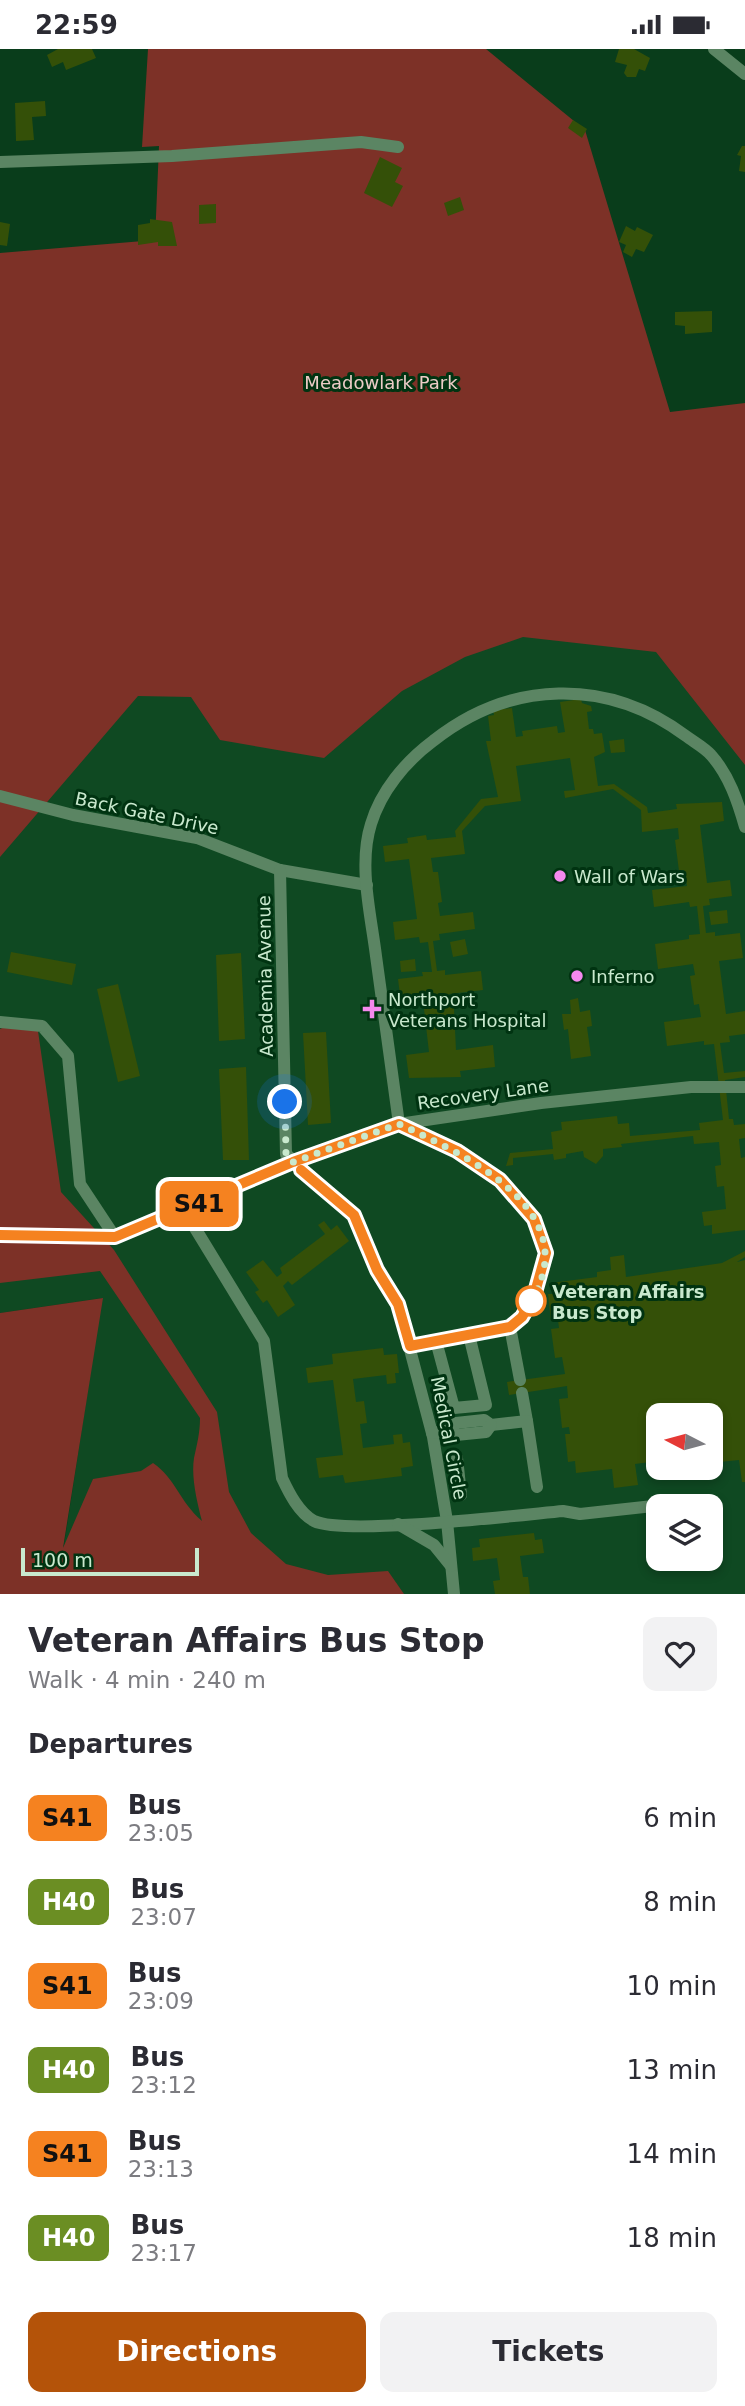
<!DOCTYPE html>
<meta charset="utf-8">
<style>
body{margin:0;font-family:"DejaVu Sans",sans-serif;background:#f2f2f3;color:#2b2b33;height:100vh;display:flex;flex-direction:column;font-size:26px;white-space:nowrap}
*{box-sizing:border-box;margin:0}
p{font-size:23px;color:#7c7c81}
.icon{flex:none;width:38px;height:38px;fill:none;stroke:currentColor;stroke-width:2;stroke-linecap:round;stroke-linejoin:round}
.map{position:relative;height:1545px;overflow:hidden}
.sheet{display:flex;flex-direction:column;background:#fff;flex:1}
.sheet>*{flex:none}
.badge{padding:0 14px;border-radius:10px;font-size:24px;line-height:46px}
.needle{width:46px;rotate:276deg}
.tools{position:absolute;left:646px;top:1354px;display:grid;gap:14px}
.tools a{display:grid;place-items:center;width:77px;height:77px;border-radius:14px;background:#fff;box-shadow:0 4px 10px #0003;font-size:35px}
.scale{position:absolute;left:21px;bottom:18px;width:178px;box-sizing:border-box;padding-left:7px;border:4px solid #c9e9ce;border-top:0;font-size:19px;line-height:24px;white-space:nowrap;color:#c9e9ce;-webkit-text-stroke:5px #031;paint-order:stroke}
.you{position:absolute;width:35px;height:35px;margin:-18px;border:5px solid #fff;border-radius:50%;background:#1a73e8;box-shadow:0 0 0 10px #1a73e833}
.map>.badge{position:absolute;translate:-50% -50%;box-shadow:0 0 0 4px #fff}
h2{padding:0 28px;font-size:26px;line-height:63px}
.round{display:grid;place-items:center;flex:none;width:74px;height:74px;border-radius:14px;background:#f2f2f3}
.summary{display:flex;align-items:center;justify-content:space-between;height:119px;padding:0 28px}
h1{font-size:33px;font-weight:700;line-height:52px}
.cta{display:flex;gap:14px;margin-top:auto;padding:14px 28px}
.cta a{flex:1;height:80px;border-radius:14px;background:#b45309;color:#fff;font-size:28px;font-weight:700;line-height:80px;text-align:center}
.cta a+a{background:#f2f2f3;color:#2b2b33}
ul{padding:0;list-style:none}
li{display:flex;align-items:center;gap:21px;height:84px;padding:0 28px}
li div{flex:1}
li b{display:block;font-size:26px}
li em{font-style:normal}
li .badge{min-width:77px;font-weight:700;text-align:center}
.status{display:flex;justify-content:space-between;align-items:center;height:49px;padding:0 35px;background:#fff;direction:ltr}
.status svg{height:19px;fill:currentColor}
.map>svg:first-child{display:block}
.built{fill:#0f4922;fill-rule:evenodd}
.green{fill:#7d3127}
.building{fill:#345008}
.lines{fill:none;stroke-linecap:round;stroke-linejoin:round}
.minor{stroke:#5b8563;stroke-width:12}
.line-casing{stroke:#fff;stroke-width:16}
.line{stroke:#f58220;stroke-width:10}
.walk{stroke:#c9e9ce;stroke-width:7;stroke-dasharray:0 12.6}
.poi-dot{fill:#f589ee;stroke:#031;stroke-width:2.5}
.stop-dot{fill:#fff;stroke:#f58220;stroke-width:3.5}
.labels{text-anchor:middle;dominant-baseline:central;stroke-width:6;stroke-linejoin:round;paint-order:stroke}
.park-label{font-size:18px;fill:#ecccc7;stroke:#031}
.street-label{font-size:18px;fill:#c9e9ce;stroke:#031}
.poi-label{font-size:18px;fill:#c9e9ce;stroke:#031;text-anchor:start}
.stop-label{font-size:18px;font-weight:bold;fill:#c9e9ce;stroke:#031;text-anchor:start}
</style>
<div class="status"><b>22:59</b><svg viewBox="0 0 49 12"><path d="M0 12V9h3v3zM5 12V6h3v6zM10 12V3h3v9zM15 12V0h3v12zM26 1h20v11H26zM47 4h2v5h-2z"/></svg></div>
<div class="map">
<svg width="745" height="1545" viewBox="0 0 745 1545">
<rect width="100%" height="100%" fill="#093d1b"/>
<path class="built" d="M661 572 745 631V1545H109L63 1503 102 1249 0 1264V671L389 603ZM658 1367H710V1419H658ZM658 1458H710V1510H658Z"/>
<g class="green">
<path d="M148 0H486L585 81 670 363 745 354V716L656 603 523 588 465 608 402 642 324 709 220 691 191 648 138 647 0 808V204L155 191 159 97 142 98Z"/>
<path d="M21 971 38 982 61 1143 114 1201 217 1363 229 1443 251 1484 286 1515 328 1526 388 1522 404 1545H0V1264L103 1249 63 1499 93 1430 141 1422 153 1414C176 1430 179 1452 202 1472 197 1453 191 1428 194 1409 197 1395 200 1384 200 1369L100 1222 0 1234V980Z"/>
</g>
<g class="building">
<path d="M58 0H92L96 9 66 21 63 13 52 18 47 6Z"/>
<path d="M619 0H634L650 9 645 22 639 20 636 28H627L624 24 627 16 615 13Z"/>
<path d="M45 52 46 67 32 68 34 91 16 92 15 54Z"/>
<path d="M573 71 587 80 582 89 568 79Z"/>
<path d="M742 97H745V123L739 122 741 107 737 106Z"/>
<path d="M380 108 402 119 395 133 403 137 392 158 364 144Z"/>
<path d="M460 148 464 161 448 167 444 154Z"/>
<path d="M216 155V174L199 175V156Z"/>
<path d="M150 170 172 173 177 197H158V193L138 196V176L150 174Z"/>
<path d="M0 173 10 175 7 197 0 196Z"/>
<path d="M626 177 635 182 637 178 653 186 644 203 636 200 632 208 623 203 626 196 619 193Z"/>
<path d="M712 262V283L685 285V277L675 276V263Z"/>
<path d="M581 650 582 654 591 657 592 662 587 663 589 680H593L594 685 602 684 605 703 594 708 598 737 614 735 647 758 648 764 677 760 676 755 722 753 724 772 700 776 707 834 730 831 732 847 709 850 710 856 703 857 706 884 715 883V887L740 884 743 909 719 912 726 965 745 962V985L729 987 730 993 720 994 724 1024 745 1022V1028L725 1031 729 1070H733L734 1076 745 1075V1089L739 1090 741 1109 745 1108V1181L712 1185V1176L704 1177 702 1163 726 1160 724 1137 717 1138 715 1117 721 1116 719 1093 694 1095 693 1087 621 1095 622 1098 603 1100V1107L596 1115 584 1108 583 1102 566 1105V1109L554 1111 553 1105 513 1109V1116L506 1117 510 1104 553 1100 551 1083 562 1081 561 1073 617 1067 618 1075 629 1074 630 1087 700 1081 699 1074 723 1071 714 995 704 996V992L667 997 664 973 701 968 699 955 694 956 690 927 695 926 693 915 658 920 655 895 689 890V886L700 885 697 857 690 858 689 853 654 858 652 841 687 837 684 821 679 822 675 791 679 790 678 779 642 783 641 761 613 740 565 749 564 742 575 741 570 709 516 717 521 752 485 757 462 782 465 805 431 809 433 823H438L442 853 438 854 440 867 473 863 475 880 439 885 440 891 433 892 437 922 445 921V926L481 922 483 941 449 945 450 959H454L456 1001 493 996 495 1018 460 1022 461 1028 409 1029 406 1006 429 1003 423 951 401 954 398 930 423 927 422 923H432L428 893 420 894 419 888 395 891 393 873 417 870 409 810 385 813 383 797 408 794 407 789 426 786 427 791 456 788 455 782 481 750 498 748 486 692H491L488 667 494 666 493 661 512 659 516 688 523 687 522 682 557 677 558 684 565 683 560 653Z"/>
<path d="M624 690 625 703 611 704 609 692Z"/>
<path d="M727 861 728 874 711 876 709 863Z"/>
<path d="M465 890 468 905 453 908 450 893Z"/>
<path d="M11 903 76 915 72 936 7 923Z"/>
<path d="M241 904 245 990 219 992 216 906Z"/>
<path d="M415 910 416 922 401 923 400 912Z"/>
<path d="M118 935 140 1027 118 1033 97 940Z"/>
<path d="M578 949 580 963 590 961 592 977 587 978 591 1007 571 1010 568 980 564 981 562 965H571L570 951Z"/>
<path d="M326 983 331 1074 308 1076 303 984Z"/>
<path d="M246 1018 249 1111H223L219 1020Z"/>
<path d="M324 1172 331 1181 337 1176 349 1192 292 1236 288 1232 283 1237 295 1256 278 1268 267 1251 263 1254 255 1243 259 1241 246 1223 263 1211 277 1228 282 1224 280 1219 325 1185 318 1176Z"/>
<path d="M745 1202V1208L737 1213 745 1211V1433H742L739 1411 710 1414V1367H658V1412L635 1415 638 1436 614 1439 612 1420 576 1424 575 1412 568 1413 565 1385H570L569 1378 562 1379 559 1350 568 1349 567 1337 509 1346 507 1333 565 1325 562 1308 555 1309 551 1280 559 1279 558 1271 551 1272 548 1245H552L551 1234 597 1228V1223L611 1221 610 1208 624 1206 626 1228 722 1214Z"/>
<path d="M383 1299 384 1306 397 1305 399 1324H395L396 1334 387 1335 386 1326 353 1330 356 1353 364 1352 367 1374 360 1375 363 1399 394 1395 393 1386 402 1385 403 1394 410 1393 413 1417 401 1419 402 1427 345 1434 343 1426 319 1429 316 1409 343 1406 333 1331 308 1334 306 1319 333 1315 332 1305Z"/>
<path d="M534 1484 535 1491 542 1490 544 1504 520 1507 523 1528H528L530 1545H495L493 1532 500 1531 497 1509 473 1512 472 1499 480 1498 479 1490Z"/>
</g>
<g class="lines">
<g class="minor">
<path d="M714 0 745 25"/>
<path d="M0 113 172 107 361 93 398 98"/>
<path d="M0 747 73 766 197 789 280 821 367 836"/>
<path d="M280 821 286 1105 354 1166 377 1221 398 1255 433 1388 447 1472 454 1545"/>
<path d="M0 973 42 977 68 1007 80 1135 115 1188"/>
<path d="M399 1075C391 1019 384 963 376 907 371 866 358 816 371 775 381 742 405 713 433 692 510 631 607 628 686 687 694 693 705 699 711 706 729 726 738 753 745 778"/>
<path d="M399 1075 457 1103 500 1131 534 1170 546 1204 534 1247 522 1268 510 1278 410 1297"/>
<path d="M184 1161 264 1292 282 1429C289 1444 299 1464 314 1472 345 1487 520 1466 563 1462L580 1465 708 1451"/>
<path d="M0 1186 115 1188 293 1113 399 1075 541 1054 691 1038H745"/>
<path d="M510 1278 520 1331"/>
<path d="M436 1292 454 1359 486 1356 469 1286"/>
<path d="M522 1344 527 1372"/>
<path d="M451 1381 456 1374 484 1371 491 1376 527 1372 537 1438"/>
<path d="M432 1384 451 1381 456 1386 486 1383 491 1376"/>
<path d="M457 1409 461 1446"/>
<path d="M398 1475 434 1496 451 1517"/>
</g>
</g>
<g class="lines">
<g class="line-casing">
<path id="line" d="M0 1186 115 1188 293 1113 399 1075 457 1102 500 1131 534 1170 546 1204 534 1247 522 1268 510 1278 410 1297 398 1255 377 1221 354 1166 301 1121"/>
</g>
<use href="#line" class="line"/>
<path class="walk" d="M285 1053 286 1105 293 1113 399 1075C463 1105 587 1161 531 1252"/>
</g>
<g class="poi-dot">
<circle cx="560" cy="827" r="7"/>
<circle cx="577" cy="927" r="7"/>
<path d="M368.5 949.5h7v7h7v7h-7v7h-7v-7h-7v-7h7z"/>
</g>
<circle class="stop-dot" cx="531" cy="1252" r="14"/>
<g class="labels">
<g class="park-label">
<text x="381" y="333">Meadowlark Park</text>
</g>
<g class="street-label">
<text transform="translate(147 764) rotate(12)">Back Gate Drive</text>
<text transform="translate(265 927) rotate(-91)">Academia Avenue</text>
<text transform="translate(483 1045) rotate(-8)">Recovery Lane</text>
<text transform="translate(449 1389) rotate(79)">Medical Circle</text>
</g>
<g class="poi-label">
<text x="574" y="827">Wall of Wars</text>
<text x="591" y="927">Inferno</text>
<text x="388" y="950">Northport<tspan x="388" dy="21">Veterans Hospital</tspan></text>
</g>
<g class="stop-label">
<text x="552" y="1242">Veteran Affairs<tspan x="552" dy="21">Bus Stop</tspan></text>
</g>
</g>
</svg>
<div class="tools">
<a><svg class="needle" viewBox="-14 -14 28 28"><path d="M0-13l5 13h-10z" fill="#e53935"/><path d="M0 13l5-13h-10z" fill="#7c7c81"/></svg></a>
<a><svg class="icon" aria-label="layers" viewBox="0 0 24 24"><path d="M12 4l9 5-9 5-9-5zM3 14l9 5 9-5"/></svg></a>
</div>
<div class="scale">100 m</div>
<div class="you" style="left:285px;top:1053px"></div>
<b class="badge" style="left:199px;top:1155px;background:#f58220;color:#111">S41</b>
</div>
<section class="sheet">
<div class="summary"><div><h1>Veteran Affairs Bus Stop</h1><p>Walk · 4 min · 240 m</p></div><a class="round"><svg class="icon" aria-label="heart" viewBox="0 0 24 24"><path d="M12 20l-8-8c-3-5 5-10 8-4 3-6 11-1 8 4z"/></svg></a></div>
<h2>Departures</h2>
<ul>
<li><span class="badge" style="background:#f58220;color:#111">S41</span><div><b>Bus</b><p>23:05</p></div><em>6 min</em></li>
<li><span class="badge" style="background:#6b8e23;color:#fff">H40</span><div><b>Bus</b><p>23:07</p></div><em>8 min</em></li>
<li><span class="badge" style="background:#f58220;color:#111">S41</span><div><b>Bus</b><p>23:09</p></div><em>10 min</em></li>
<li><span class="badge" style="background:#6b8e23;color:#fff">H40</span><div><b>Bus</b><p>23:12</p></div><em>13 min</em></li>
<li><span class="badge" style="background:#f58220;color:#111">S41</span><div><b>Bus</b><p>23:13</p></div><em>14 min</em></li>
<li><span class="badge" style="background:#6b8e23;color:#fff">H40</span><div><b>Bus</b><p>23:17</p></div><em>18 min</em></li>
</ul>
<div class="cta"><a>Directions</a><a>Tickets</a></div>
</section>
